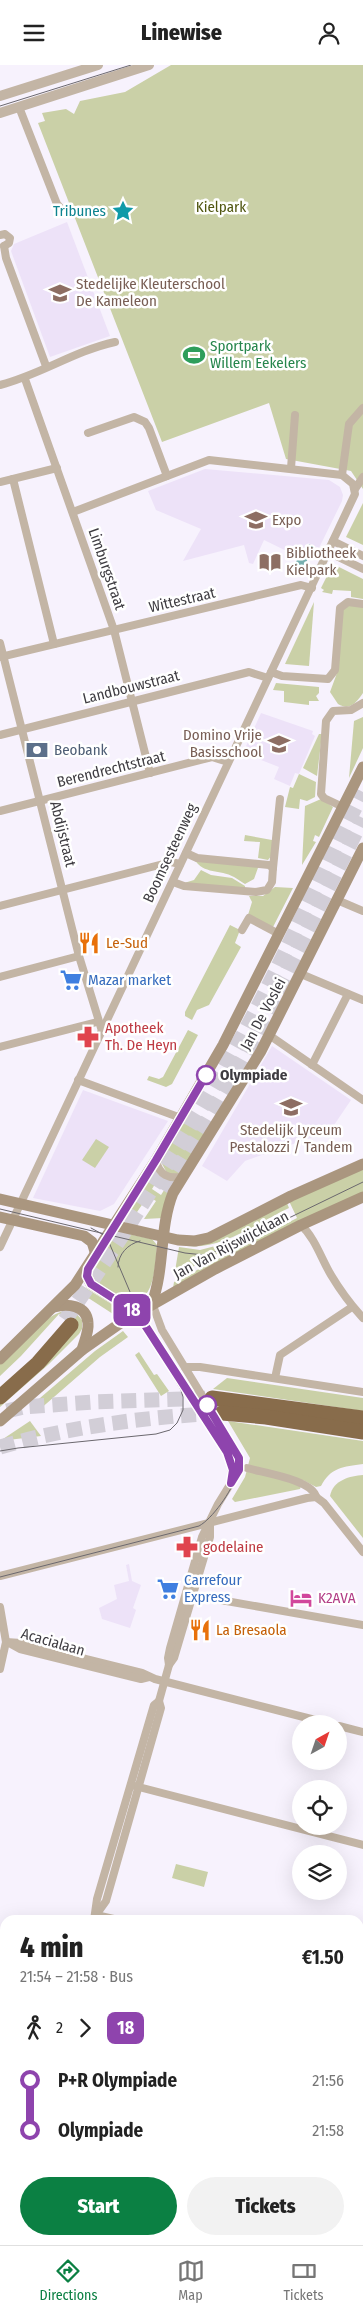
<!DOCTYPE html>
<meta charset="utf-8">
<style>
body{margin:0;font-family:"Fira Sans Condensed",sans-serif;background:#f2f2f2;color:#222;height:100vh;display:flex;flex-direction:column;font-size:19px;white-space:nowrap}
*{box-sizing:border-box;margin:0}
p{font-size:16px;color:#767676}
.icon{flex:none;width:28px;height:28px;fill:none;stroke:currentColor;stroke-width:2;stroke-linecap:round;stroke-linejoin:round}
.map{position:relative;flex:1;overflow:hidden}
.panel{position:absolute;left:0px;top:1850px;width:364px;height:330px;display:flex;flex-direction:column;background:#fff;border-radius:15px 15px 0 0;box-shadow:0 5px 20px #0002}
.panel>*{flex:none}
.badge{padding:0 10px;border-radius:8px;font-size:18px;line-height:32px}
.needle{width:32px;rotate:40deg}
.controls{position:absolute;left:292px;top:1650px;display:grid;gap:10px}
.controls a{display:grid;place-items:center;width:55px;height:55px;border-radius:50%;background:#fff;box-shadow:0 5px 20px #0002;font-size:25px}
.map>.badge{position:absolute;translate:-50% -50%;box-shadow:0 0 0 2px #fff}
.legs{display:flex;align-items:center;gap:8px;height:55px;padding:0 20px;font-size:16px}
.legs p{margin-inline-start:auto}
.head{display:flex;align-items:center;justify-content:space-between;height:85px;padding:0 20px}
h1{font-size:28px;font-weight:800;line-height:38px}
.cta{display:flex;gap:10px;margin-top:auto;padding:10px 20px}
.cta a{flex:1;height:58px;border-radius:30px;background:#0b8043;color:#fff;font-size:20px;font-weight:800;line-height:58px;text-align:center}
.cta a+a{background:#f2f2f2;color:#222}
ul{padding:0 20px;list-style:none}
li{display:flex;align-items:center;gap:18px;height:50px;font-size:19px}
li i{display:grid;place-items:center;width:8px;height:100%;margin:0 6px;background:currentColor}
li i::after{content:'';width:12px;height:12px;margin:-6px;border:4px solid;border-radius:50%;background:#fff}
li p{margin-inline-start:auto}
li:first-child i{background:linear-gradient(#0000 50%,currentColor 0)}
li:last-child i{background:linear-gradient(currentColor 50%,#0000 0)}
header{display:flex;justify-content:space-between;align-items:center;height:65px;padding:0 20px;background:#fff;font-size:22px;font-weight:800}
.tab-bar{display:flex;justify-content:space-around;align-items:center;height:70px;border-top:1px solid #e0e0e0;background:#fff;font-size:14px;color:#767676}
.tab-bar a{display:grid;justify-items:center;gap:2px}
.tab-bar .selected{color:#0b8043}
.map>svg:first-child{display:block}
.built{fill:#ede2f8}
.green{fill:#cad0a7}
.water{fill:#76afaf}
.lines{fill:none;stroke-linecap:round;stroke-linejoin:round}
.motorway-tunnel{stroke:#d2ced7;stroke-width:15;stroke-dasharray:15 8;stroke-linecap:butt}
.minor{stroke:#c3b5a5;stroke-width:8}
.tertiary{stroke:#c3b5a5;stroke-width:10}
.secondary{stroke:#aa967f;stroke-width:11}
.motorway{stroke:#886c4b;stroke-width:15}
.tram{stroke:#6b686e;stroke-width:1}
.line-1-casing{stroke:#fff;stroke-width:11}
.line-1{stroke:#8e44ad;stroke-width:8}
.stop-1-dot{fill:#fff;stroke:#8e44ad;stroke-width:2.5}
.labels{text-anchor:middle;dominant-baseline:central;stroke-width:5;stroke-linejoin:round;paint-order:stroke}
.park-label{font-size:15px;fill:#505610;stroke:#fff}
.culture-label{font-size:15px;fill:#0d838f;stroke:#fff;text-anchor:end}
.education-label{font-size:15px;fill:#785e54;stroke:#fff;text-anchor:start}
.leisure-label{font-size:15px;fill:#27864d;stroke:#fff;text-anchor:start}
.street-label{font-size:15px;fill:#3e3c41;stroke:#fff}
.service-label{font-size:15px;fill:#4e5e75;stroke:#fff;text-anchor:start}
.food-label{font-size:15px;fill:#c56008;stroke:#fff;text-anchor:start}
.shop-label{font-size:15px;fill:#366cbe;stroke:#fff;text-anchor:start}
.health-label{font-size:15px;fill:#be3a42;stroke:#fff;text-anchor:start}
.stop-label{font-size:15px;font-weight:bold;fill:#3e3c41;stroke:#fff;text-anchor:start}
.hotel-label{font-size:15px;fill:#b23c85;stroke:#fff;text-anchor:start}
</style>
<header><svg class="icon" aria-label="menu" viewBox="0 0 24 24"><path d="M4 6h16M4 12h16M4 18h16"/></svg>Linewise<svg class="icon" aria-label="person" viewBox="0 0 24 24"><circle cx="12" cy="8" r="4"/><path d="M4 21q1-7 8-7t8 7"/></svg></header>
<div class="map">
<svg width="363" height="2180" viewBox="0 0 363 2180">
<rect width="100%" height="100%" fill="#f7f2fd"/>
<g class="built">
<path d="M67 157 110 271 50 292 11 186 14 179Z"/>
<path d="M205 404 329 415 340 422 343 430 342 436 319 483 308 478 301 493 264 475 253 499 249 498 244 480 183 496 201 464 156 445 148 426Z"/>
<path d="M261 648 313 666 312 669 315 671 299 709 295 708 290 721 274 714 279 702 243 688Z"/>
<path d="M272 981 351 1035 330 1066 245 1096 227 1116 202 1101Z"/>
<path d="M83 1025 168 1056 114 1139 100 1146 33 1133Z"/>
<path d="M129 1499 132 1516 141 1520 133 1543 136 1545 130 1563 102 1554 99 1543 117 1534 114 1520 129 1516 126 1500Z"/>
</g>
<g class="green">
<path d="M171 0H363V424L351 406 286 394 269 338 162 377 38 58 45 56 42 48 66 44 74 49 80 36 125 27Z"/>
<path d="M363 438V480L346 472Z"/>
<path d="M333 499 363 514V534L351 532V526L333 525 332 529 322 527 324 525 321 523Z"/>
<path d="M314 537 309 601 285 599Z"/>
<path d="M346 539 363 542V628C356 638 350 646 338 639L330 627 337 608 342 543Z"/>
<path d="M276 618 319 622V628L316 631 319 636H309V640L284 637V626L273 625Z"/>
<path d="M363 652V683L349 713 354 656Z"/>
<path d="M319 669H322L317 711 303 703Z"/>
<path d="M299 709 316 717 315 732 307 736 300 734 299 744 285 742 290 722 293 723Z"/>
<path d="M321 734 333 742 319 772 315 770 313 776 316 777 302 800 305 741Z"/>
<path d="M245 770 272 775V790L268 795 258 793 260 777 244 776Z"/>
<path d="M194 794 259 800 254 814 245 819C241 817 238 814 234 812 220 804 204 810 194 794Z"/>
<path d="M201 805 211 810 232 813 245 821V823L184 818 194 815Z"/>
<path d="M275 822 293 823 273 862 248 850 252 837 249 831H263Z"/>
<path d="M230 860 240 865 235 878 241 882 209 940 197 945 192 955 185 951V947Z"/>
<path d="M188 965 198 970 172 1019 166 1022 147 1015 149 1011 159 1014 163 1012Z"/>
<path d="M187 1049 210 1063 180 1108 176 1110 167 1108 161 1097Z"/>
<path d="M96 1074 109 1082 95 1103 82 1095Z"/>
<path d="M155 1102 160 1111 152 1124 161 1130 168 1119 164 1116 165 1115 174 1116 163 1153 144 1154 156 1136 148 1131 135 1150 128 1147Z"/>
<path d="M363 1103V1127L173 1223 174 1217 297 1153 289 1136Z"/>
<path d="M287 1138 289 1143C259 1157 221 1185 187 1181Z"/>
<path d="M119 1167 152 1174 157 1180C155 1203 154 1253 117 1229 108 1224 97 1219 93 1210 93 1200 110 1171 119 1167Z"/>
<path d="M223 1179 226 1184 174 1212 179 1182 200 1185Z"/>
<path d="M81 1220 121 1245 113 1249 76 1225Z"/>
<path d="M69 1245 75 1247 82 1255V1264L79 1269 49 1299 0 1342V1338L75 1262 59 1249 21 1291 0 1311V1299C17 1282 45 1247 69 1245Z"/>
<path d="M123 1266 128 1272 100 1292 39 1345 33 1339 95 1286Z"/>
<path d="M139 1287 154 1310 157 1309 169 1326 161 1331 135 1290Z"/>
<path d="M227 1313 363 1333V1346L213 1324Z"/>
<path d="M30 1356 41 1371 0 1376Z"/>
<path d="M228 1356 363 1376V1399C343 1402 331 1402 321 1421L316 1422 303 1415 300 1424 235 1437 232 1434 245 1412 250 1393Z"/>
<path d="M363 1410V1473L330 1431C333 1415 350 1411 363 1410Z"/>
<path d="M176 1799 208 1807 204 1822 172 1813Z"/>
</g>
<path class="water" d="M309 479 314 482 300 509H289L298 493 301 494Z"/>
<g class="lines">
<g class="motorway-tunnel">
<path d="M164 1126 206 1058 249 982 363 753"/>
<path d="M65 1255C127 1166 185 1074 238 979 283 897 320 810 363 727"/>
<path d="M7 1346 23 1342 94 1337 212 1333"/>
<path d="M0 1382C73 1361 147 1352 222 1348"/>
</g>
<g class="minor">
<path d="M19 42 57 139 64 147"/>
<path d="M0 170 5 169 10 173 9 178 4 181"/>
<path d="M4 181 6 193 46 301"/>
<path d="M25 314 114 565 150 708"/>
<path d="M0 320C40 310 74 286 115 277"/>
<path d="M88 368 134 352 145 357 149 363 167 411"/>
<path d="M291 403 295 350"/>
<path d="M342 410 349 359 363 343"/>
<path d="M13 414 54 579"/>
<path d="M0 417 57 403"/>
<path d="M355 424 363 412"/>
<path d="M333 476 363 491"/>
<path d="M328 487 363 504"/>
<path d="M0 578 79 891 102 966"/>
<path d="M0 592 301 520 312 523"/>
<path d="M271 607 282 611 328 614 335 605 340 543 348 537 363 539"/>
<path d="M0 670 249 607 268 613"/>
<path d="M343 742 324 733 321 729 326 656 333 646 351 645 363 638"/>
<path d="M0 746 212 692 228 697"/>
<path d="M273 803 280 734"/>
<path d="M173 817 184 821 256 827 267 825 272 817 273 803 269 800 197 793 186 788"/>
<path d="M337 835 363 846"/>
<path d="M0 841 171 797 180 799"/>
<path d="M242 865 249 853 279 869"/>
<path d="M301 909 363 935"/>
<path d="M0 912 79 891"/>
<path d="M269 970 363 1035"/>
<path d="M0 982 97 957"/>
<path d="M312 1000 348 929"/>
<path d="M78 1015 181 1053"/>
<path d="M156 1095C159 1110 169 1115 183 1111"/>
<path d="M301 1160C315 1173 321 1193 331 1210 340 1225 351 1240 363 1253"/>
<path d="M0 1182 355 429 353 419 342 410 209 395 73 447"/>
<path d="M136 1248 227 1387 232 1399 231 1415"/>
<path d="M185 1302H200L363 1327"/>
<path d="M275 1313 280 1290 352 1242"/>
<path d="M247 1403C264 1408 313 1415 316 1432"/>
<path d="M316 1432 324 1438 363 1487"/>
<path d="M0 1511 307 1433 316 1432"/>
<path d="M186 1529 363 1560"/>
<path d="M0 1542 6 1577 0 1604"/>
<path d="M6 1577 21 1578 142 1608 155 1614 331 1659"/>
<path d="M11 1579 20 1584 141 1614 149 1612"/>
<path d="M169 1600 174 1593 210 1472V1458"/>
<path d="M339 1661 363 1667"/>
<path d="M131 1720 363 1780"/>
<path d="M96 1850 106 1836 161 1643 159 1636"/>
<path d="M96 1850 118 1855"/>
<path d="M94 1855 97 1834 154 1640 159 1636 169 1600 168 1593 170 1583 202 1472 218 1439 239 1405 237 1388 162 1265 152 1238"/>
<path d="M359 1916 363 1917"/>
<path d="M359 1984 363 1967"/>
<path d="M0 2060H5"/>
<path d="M52 2175V2180"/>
<path d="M190 2175 191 2180"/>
<path d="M332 2175 333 2180"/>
</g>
<g class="tertiary">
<path d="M0 31 98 0"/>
<path d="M0 48 149 0"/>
</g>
<g class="secondary">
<path d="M0 1134 178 1175 195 1176 209 1173 291 1131 363 1099"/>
<path d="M0 1152 84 1171 92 1177 96 1190"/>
<path d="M87 1204V1211L91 1219 136 1248"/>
<path d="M152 1238C165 1203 159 1163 173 1128L261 986 363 783"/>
<path d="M54 1242C67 1238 87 1240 88 1258 89 1267 84 1277 82 1285"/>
<path d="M0 1294 75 1220 156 1095 223 980 363 702"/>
<path d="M0 1356 82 1285 122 1257 215 1204 301 1160 363 1132"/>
</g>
<g class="motorway">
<path d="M0 1332 38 1298 71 1260"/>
<path d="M212 1333 363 1353"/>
<path d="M222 1348 266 1352 363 1367"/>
</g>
<g class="tram">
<path d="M0 41 131 0"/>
<path d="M0 1144 185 1188 204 1190 227 1183 363 1117"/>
<path d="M118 1202C118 1189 128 1179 140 1176"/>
<path d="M0 1386 18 1383 156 1369 170 1365 177 1358 183 1345V1332L181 1325 136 1251"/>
<path d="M0 1512 199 1461C212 1454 232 1426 236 1411 238 1403 235 1395 232 1388L133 1234 108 1175 102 1169 91 1163"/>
</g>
</g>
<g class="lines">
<g class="line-1-casing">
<path id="line-1" d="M206 1010 156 1095 88 1204 87 1211 91 1219 136 1248 141 1254 227 1387 233 1405 231 1418 239 1405V1393L207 1340"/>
</g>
<use href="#line-1" class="line-1"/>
</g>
<defs>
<g id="sight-bare" transform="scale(1.725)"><path d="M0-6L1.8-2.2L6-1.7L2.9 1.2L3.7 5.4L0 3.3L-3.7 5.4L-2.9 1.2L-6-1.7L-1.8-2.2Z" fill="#0f9aa8" stroke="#fff" stroke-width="2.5" paint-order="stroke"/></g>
<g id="school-bare" transform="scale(1.725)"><path d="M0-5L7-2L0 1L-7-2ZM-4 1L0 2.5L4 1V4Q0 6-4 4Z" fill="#8d6e63" stroke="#fff" stroke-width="2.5" paint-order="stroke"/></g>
<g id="stadium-bare" transform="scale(1.725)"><path d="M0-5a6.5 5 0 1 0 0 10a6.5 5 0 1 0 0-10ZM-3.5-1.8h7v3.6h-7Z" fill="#2e9e5b" stroke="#fff" stroke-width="2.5" paint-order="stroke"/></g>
<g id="library-bare" transform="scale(1.725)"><path d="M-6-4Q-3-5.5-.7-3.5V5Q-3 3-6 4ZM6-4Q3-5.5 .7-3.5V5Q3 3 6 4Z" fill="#8d6e63" stroke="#fff" stroke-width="2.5" paint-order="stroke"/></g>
<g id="bank-bare" transform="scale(1.725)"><path d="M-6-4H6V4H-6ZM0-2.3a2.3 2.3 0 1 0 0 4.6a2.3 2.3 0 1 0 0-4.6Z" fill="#5c6f8a" stroke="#fff" stroke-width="2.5" paint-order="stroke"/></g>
<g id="restaurant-bare" transform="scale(1.725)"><path d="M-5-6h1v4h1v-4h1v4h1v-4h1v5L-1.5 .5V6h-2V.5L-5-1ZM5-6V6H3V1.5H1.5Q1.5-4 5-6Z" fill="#e8710a" stroke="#fff" stroke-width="2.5" paint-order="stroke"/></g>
<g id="supermarket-bare" transform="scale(1.725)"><path d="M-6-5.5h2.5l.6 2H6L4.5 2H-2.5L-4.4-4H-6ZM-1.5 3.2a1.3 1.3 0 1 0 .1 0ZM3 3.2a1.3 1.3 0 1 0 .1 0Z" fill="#3f7fe0" stroke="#fff" stroke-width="2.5" paint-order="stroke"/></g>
<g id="pharmacy-bare" transform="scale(1.725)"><path d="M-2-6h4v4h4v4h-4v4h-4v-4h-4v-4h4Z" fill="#e0444e" stroke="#fff" stroke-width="2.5" paint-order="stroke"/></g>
<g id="hotel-bare" transform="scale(1.725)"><path d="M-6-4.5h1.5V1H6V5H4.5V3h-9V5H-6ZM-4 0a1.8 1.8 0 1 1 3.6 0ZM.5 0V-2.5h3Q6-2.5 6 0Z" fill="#d1479c" stroke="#fff" stroke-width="2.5" paint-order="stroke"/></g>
</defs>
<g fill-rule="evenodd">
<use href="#sight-bare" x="123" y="146"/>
<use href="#school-bare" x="60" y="228"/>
<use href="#stadium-bare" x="194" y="290"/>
<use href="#school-bare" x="256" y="455"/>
<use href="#library-bare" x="270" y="497"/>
<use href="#school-bare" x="279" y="679"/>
<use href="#bank-bare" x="37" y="685"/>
<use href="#restaurant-bare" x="89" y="878"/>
<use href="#supermarket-bare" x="71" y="915"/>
<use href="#pharmacy-bare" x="88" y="972"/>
<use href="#school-bare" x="291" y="1042"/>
<use href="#pharmacy-bare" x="187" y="1482"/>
<use href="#supermarket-bare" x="168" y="1524"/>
<use href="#hotel-bare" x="301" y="1533"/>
<use href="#restaurant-bare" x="200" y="1565"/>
</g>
<g class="stop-1-dot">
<circle cx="206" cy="1010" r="9"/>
<circle cx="207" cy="1340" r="9"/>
</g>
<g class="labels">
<g class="park-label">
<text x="221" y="142">Kielpark</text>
</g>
<g class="culture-label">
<text x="106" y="146">Tribunes</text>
</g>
<g class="education-label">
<text x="76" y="219">Stedelijke Kleuterschool<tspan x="76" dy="17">De Kameleon</tspan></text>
<text x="272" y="455">Expo</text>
<text x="286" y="488">Bibliotheek<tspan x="286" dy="17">Kielpark</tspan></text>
<text x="262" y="670" text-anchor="end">Domino Vrije<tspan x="262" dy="17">Basisschool</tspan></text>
<text x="291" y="1065" text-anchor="middle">Stedelijk Lyceum<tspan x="291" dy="17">Pestalozzi / Tandem</tspan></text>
</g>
<g class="leisure-label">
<text x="210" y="281">Sportpark<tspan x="210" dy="17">Willem Eekelers</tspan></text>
</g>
<g class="street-label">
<text transform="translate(107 504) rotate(71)">Limburgstraat</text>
<text transform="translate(182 535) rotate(-13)">Wittestraat</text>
<text transform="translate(131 622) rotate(-14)">Landbouwstraat</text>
<text transform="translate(111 704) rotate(-14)">Berendrechtstraat</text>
<text transform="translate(63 769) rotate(76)">Abdijstraat</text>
<text transform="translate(170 788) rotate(-65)">Boomsesteenweg</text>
<text transform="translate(263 949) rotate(-62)">Jan De Voslei</text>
<text transform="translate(231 1180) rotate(-28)">Jan Van Rijswijcklaan</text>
<text transform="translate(53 1577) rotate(16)">Acacialaan</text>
</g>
<g class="service-label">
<text x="54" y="685">Beobank</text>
</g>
<g class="food-label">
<text x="106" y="878">Le-Sud</text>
<text x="216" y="1565">La Bresaola</text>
</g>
<g class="shop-label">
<text x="88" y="915">Mazar market</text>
<text x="184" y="1515">Carrefour<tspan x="184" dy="17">Express</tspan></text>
</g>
<g class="health-label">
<text x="105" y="963">Apotheek<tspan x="105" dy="17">Th. De Heyn</tspan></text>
<text x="203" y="1482">godelaine</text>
</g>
<g class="stop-label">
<text x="220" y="1010">Olympiade</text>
</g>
<g class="hotel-label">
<text x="318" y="1533">K2AVA</text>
</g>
</g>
</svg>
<div class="controls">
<a><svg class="needle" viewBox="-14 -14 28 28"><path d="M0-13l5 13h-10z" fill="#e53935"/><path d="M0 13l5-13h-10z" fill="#767676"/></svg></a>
<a><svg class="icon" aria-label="locate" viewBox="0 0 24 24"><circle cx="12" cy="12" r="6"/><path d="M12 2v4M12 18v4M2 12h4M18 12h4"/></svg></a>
<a><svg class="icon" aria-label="layers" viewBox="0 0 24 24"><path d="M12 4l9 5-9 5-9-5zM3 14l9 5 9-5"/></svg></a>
</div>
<b class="badge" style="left:132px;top:1245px;background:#8e44ad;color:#fff">18</b>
<section class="panel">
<div class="head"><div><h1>4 min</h1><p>21:54 – 21:58 · Bus</p></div><b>€1.50</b></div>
<div class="legs"><svg class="icon" aria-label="walk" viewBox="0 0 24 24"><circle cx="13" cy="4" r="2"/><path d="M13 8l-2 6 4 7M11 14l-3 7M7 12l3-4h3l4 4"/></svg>2<svg class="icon" aria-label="forward" viewBox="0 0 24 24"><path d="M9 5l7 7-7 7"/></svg><b class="badge" style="background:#8e44ad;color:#fff">18</b></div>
<ul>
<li><i style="color:#8e44ad"></i><b>P+R Olympiade</b><p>21:56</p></li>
<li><i style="color:#8e44ad"></i><b>Olympiade</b><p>21:58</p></li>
</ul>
<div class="cta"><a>Start</a><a>Tickets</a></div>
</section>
</div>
<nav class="tab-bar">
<a class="selected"><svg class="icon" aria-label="directions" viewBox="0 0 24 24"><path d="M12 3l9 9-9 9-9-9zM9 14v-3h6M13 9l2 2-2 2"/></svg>Directions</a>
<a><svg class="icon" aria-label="map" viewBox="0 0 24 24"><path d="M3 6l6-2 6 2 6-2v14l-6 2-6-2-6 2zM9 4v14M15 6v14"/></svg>Map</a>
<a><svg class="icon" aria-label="tickets" viewBox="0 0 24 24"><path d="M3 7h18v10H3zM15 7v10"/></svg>Tickets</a>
</nav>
